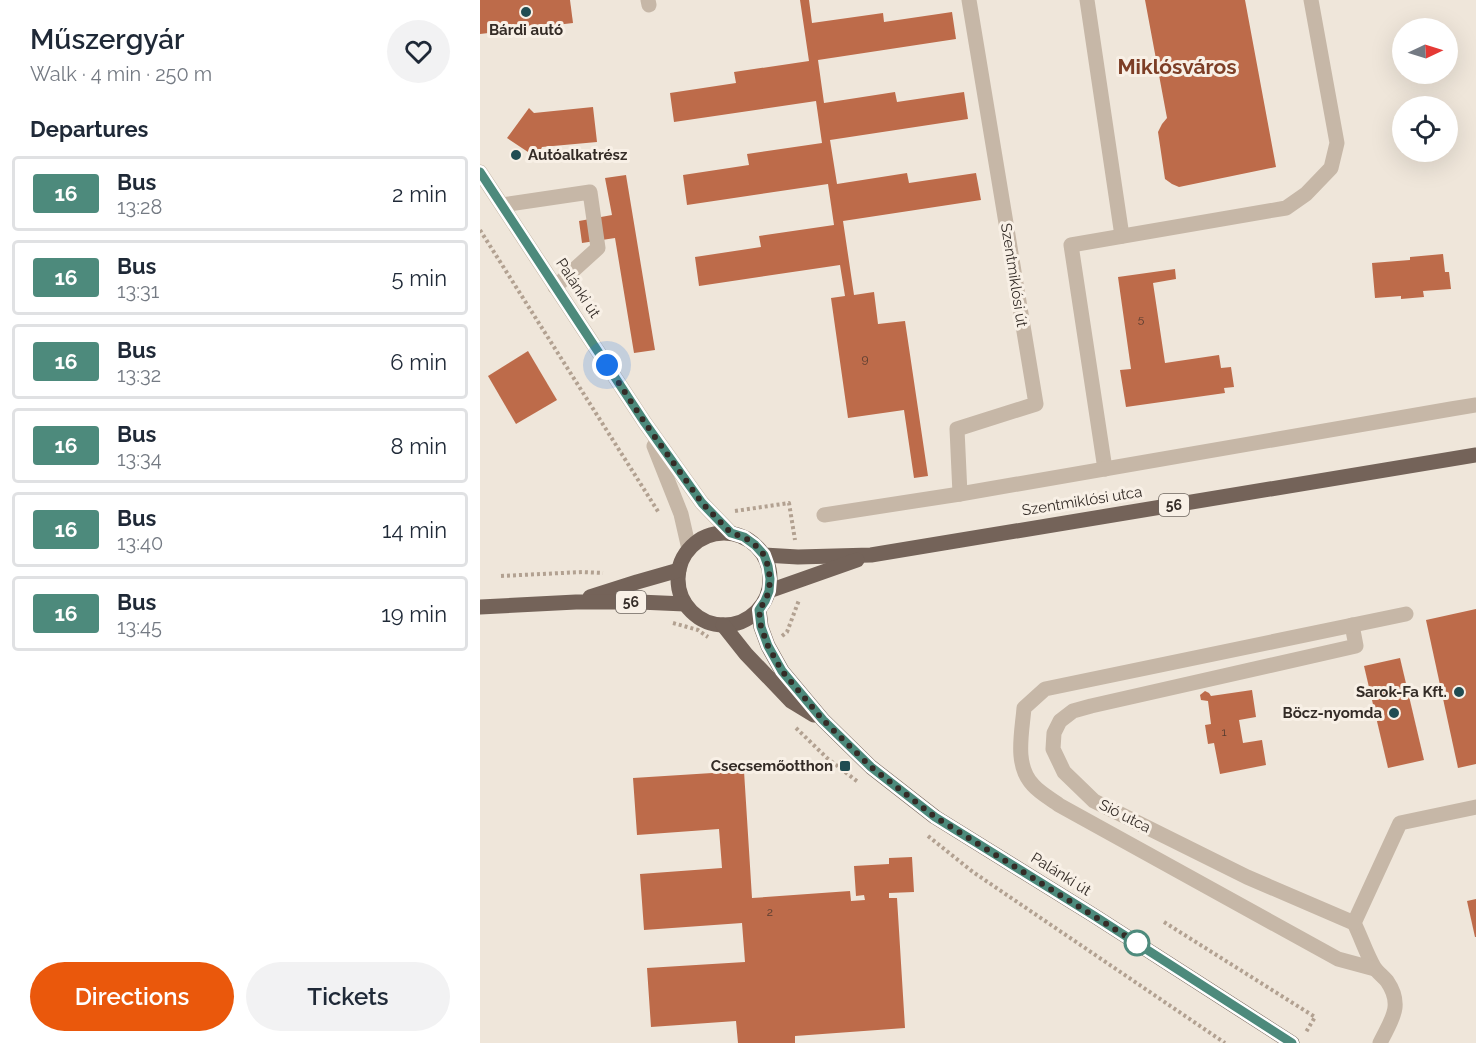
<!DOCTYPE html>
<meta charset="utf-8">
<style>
body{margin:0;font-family:Raleway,sans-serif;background:#f2f2f3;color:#1f2937;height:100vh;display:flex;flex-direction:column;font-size:22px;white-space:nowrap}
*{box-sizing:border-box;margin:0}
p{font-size:20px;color:#747a83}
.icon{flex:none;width:33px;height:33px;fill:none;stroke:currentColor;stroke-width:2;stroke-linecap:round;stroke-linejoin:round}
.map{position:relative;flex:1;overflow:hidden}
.panel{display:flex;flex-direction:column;background:#fff;width:480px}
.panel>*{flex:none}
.badge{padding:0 12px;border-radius:4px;font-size:21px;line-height:39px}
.needle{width:39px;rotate:86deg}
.controls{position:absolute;left:912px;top:18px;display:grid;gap:12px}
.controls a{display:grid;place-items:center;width:66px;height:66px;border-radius:50%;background:#fff;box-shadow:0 6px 24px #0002;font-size:30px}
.you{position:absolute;width:30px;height:30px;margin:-15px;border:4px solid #fff;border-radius:50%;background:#1a73e8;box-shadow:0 0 0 9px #1a73e833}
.map>.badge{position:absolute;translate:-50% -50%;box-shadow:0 0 0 3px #fff}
h2{padding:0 30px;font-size:22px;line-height:54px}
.round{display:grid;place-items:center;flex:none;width:63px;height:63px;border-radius:32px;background:#f2f2f3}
.headline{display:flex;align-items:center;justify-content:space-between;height:102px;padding:0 30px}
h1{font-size:28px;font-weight:600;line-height:45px}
.button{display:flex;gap:12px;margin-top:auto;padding:12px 30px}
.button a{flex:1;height:69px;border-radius:36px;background:#ea580c;color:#fff;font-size:24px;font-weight:600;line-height:69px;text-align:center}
.button a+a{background:#f2f2f3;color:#1f2937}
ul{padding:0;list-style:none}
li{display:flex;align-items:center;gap:18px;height:75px;margin:0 12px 9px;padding:0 18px;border:3px solid #e0e1e3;border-radius:6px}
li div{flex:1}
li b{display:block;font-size:22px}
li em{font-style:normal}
li .badge{min-width:66px;font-weight:700;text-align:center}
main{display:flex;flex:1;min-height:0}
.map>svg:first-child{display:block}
.building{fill:#bd6b4a}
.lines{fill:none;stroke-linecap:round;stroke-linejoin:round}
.path{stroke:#b2a191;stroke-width:4;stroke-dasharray:3 3;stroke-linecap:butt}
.minor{stroke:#c6b7a7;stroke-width:15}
.major{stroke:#746359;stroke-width:15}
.line-casing{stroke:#fff;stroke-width:14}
.line{stroke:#4d8a7c;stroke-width:9}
.walk{stroke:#342c27;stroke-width:6;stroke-dasharray:0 10.8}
.poi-dot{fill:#204c52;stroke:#f8f0e6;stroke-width:2}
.stop-dot{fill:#fff;stroke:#4d8a7c;stroke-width:3}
.labels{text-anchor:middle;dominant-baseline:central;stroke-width:6;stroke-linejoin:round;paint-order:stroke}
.number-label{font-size:12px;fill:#563c30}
.shield{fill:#f8f0e6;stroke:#6f6760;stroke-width:1.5}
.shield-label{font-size:14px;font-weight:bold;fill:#342c27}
.poi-label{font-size:15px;font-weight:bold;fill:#342c27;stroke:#f8f0e6;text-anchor:end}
.street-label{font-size:15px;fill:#342c27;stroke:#f8f0e6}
.district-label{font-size:21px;font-weight:bold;fill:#7d3e26;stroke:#f8f0e6}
</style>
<main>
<section class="panel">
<div class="headline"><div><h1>Műszergyár</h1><p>Walk · 4 min · 250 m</p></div><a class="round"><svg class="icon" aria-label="heart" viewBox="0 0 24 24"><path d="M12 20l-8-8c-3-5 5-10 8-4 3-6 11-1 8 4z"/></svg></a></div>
<h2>Departures</h2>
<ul>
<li><span class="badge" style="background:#4d8a7c;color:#fff">16</span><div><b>Bus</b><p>13:28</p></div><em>2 min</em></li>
<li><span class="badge" style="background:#4d8a7c;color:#fff">16</span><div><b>Bus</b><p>13:31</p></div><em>5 min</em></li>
<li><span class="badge" style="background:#4d8a7c;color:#fff">16</span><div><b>Bus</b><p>13:32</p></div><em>6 min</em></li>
<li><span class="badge" style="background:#4d8a7c;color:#fff">16</span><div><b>Bus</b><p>13:34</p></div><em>8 min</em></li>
<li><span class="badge" style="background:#4d8a7c;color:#fff">16</span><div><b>Bus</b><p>13:40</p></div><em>14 min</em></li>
<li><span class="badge" style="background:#4d8a7c;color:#fff">16</span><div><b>Bus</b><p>13:45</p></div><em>19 min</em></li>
</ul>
<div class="button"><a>Directions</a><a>Tickets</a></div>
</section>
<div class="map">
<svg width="996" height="1043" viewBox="0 0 996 1043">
<rect width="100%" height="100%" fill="#efe6da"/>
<g class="building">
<path d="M0 0H90L93 23 0 34Z"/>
<path d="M320 0H329L332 23 403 13 404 22 472 12 476 39 338 60 344 103 415 92 417 102 484 92 488 119 350 140 357 184 427 173 429 183 496 173 501 200 363 221 374 295 394 292 398 324 425 321 448 476 434 478 424 410 368 418 351 298 365 296 360 265 219 286 215 257 281 247 279 236 354 225 348 184 207 205 203 175 269 165 267 154 342 143 336 101 194 122 190 93 256 83 254 72 329 61Z"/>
<path d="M665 0H765L796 167 699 187 692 184 685 179 678 132 682 124 687 118Z"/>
<path d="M113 107 117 142 62 147 57 158 27 138 49 108 54 113Z"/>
<path d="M146 175 175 350 154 353 135 238 102 243 99 221 132 215 125 178Z"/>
<path d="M963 254 965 272H969L971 289 943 291 944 297 921 299V296L895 298 892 263 930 260V257Z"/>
<path d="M695 269 696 279 673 283 685 363 739 355 741 368 751 367 754 387 744 388 745 393 646 407 640 370 651 369 638 277Z"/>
<path d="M48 351 77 400 36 424 8 376Z"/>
<path d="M996 609V764L978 768 946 620Z"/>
<path d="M920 658 944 760 908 768 884 666Z"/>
<path d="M772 690 776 717 759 720 763 743 782 740 786 765 740 774 734 743 728 744 725 725 731 724 728 701 721 700 720 695 725 691 729 693 731 696Z"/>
<path d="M264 771 272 898 370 891 371 901 385 900 384 895 376 896 374 866 409 864V858L432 857 434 892 409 893V898H417L425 1028 315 1036V1043H258L256 1021 171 1027 167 968 265 962 262 923 164 930 160 874 242 868 239 829 157 835 153 778Z"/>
<path d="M996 899V937H995L987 901Z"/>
</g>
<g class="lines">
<g class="path">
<path d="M0 230 179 513"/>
<path d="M255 511 309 503 315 540"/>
<path d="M21 576 102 572 123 573"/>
<path d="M193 623 218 630 228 637"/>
<path d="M302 636 307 632 319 600"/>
<path d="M316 728 347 758 378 782"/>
<path d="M448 836 493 872 745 1043"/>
<path d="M684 922 835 1017 826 1032"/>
</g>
<g class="minor">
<path d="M168 0 169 5"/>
<path d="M607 0 642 236"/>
<path d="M0 172 165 423 222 503 251 533"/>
<path d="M22 205 110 192 118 248 75 287"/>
<path d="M174 446 201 514 209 549"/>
<path d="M625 469 591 245 806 208 826 194 851 168 857 143 831 0"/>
<path d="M480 494 477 429 556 404 489 0"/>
<path d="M344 515 480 494 971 409 996 405"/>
<path d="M872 625 876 646 611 706 593 711 580 721 574 733 573 749 584 772 614 801 767 877 874 923C881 937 886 953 894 967 897 972 903 976 907 981 924 1006 911 1020 900 1043"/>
<path d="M874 923 920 823 996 807"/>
<path d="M895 969 858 959 579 805C571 799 560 793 553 785 534 765 542 733 544 708L565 689 926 614"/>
</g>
<g class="major">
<circle cx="244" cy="579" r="46"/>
<path d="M284 555 318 557 391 555 996 455"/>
<path d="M289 591 377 560"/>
<path d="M110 597 157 582 199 570"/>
<path d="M0 607 96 602H159L205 604"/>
<path d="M279 610 281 627 288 646 302 671 343 720 391 767 455 817 613 915 812 1043"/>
<path d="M243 625 266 654 311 701 334 715"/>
</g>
</g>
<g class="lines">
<g class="line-casing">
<path id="line" d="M0 172 165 423 222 503 251 533 264 537 275 545 284 555 288 566 290 579 289 591 285 601 279 610 281 627 288 646 302 671 343 720 391 767 455 817 613 915 812 1043"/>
</g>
<use href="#line" class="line"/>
<path class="walk" d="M127 365 165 423 222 503 251 533 264 537 275 545 284 555 288 566 290 579 289 591 285 601 279 610 281 627 288 646 302 671 343 720 391 767 455 817 657 943"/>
</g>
<g class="poi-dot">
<circle cx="46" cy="12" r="6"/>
<circle cx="36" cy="155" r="6"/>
<circle cx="979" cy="692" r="6"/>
<circle cx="914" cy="713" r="6"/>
<rect x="359" y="760" width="12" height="12" rx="3"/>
</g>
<circle class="stop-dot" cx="657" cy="943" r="12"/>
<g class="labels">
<g class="number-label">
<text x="661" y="319">5</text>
<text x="385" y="359">9</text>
<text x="744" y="732">1</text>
<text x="290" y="912">2</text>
</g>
<g class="shield">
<rect x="679" y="494" width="30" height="22" rx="4.5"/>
<rect x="136" y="591" width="30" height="22" rx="4.5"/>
</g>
<g class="shield-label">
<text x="694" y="505">56</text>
<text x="151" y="602">56</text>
</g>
<g class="poi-label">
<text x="46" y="30" text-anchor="middle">Bárdi autó</text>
<text x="48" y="155" text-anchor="start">Autóalkatrész</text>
<text x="967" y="692">Sarok-Fa Kft.</text>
<text x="902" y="713">Böcz-nyomda</text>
<text x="353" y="766">Csecsemőotthon</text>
</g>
<g class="street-label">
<text transform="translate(534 275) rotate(81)">Szentmiklósi út</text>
<text transform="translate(98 288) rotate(57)">Palánki út</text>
<text transform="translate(602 501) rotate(-9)">Szentmiklósi utca</text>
<text transform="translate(645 816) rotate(27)">Sió utca</text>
<text transform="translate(581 874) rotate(32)">Palánki út</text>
</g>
<g class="district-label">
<text x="697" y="66">Miklósváros</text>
</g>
</g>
</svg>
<div class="controls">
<a><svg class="needle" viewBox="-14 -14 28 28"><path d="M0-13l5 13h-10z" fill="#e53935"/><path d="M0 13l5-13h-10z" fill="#747a83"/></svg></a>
<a><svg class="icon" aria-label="locate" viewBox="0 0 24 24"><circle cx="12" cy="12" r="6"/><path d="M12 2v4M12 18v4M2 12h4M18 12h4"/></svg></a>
</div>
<div class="you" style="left:127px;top:365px"></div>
</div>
</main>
